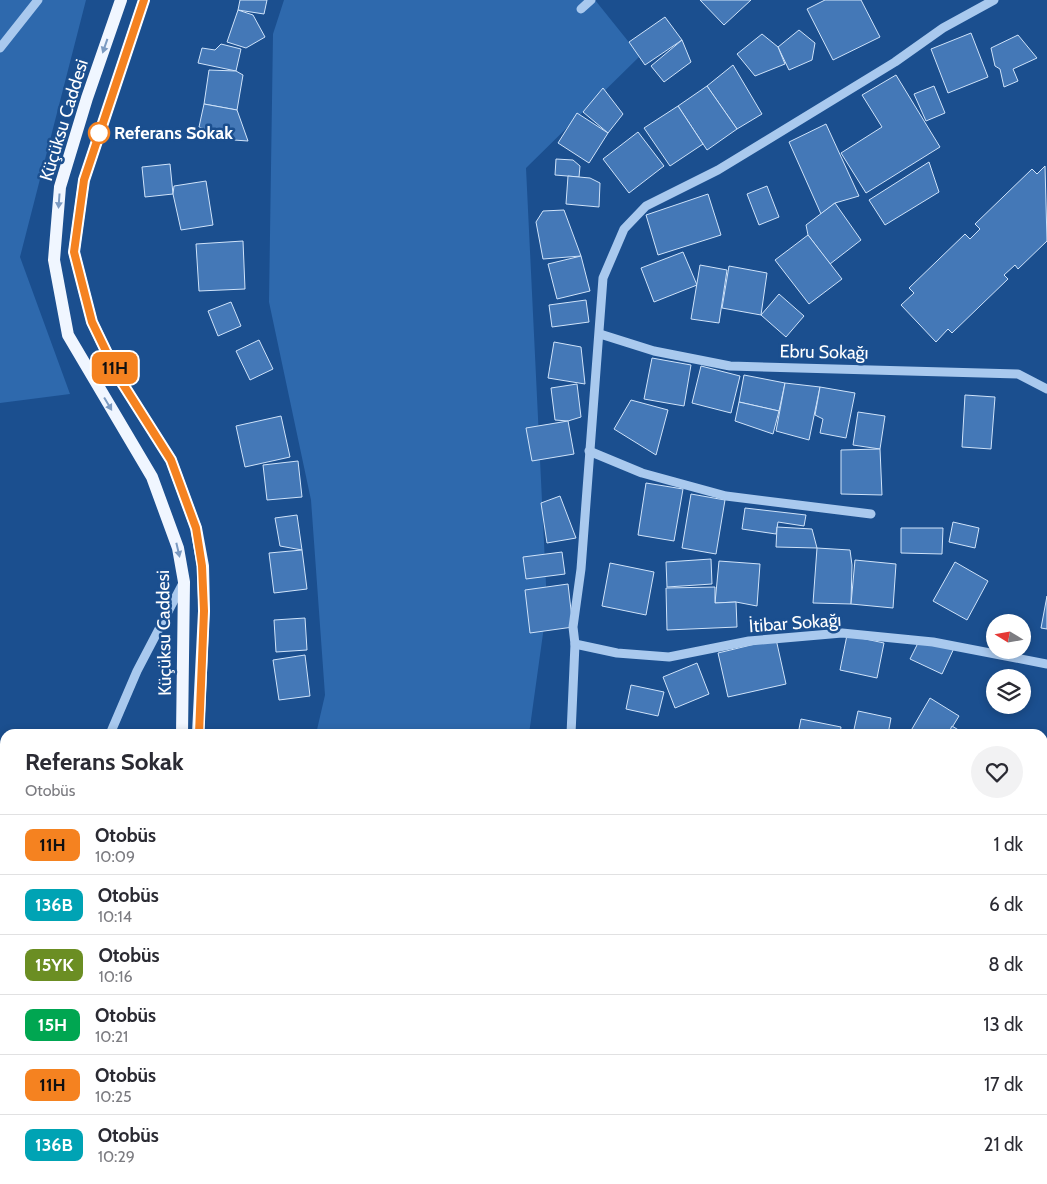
<!DOCTYPE html>
<html lang="tr">
<meta charset="utf-8">
<style>
body{margin:0;font-family:Cabin,sans-serif;background:#f2f2f3;color:#2b2b33;height:100vh;display:flex;flex-direction:column;font-size:19px;white-space:nowrap}
*{box-sizing:border-box;margin:0}
p{font-size:16px;color:#7c7c81}
.icon{flex:none;width:28px;height:28px;fill:none;stroke:currentColor;stroke-width:2;stroke-linecap:round;stroke-linejoin:round}
.map{position:relative;flex:1;overflow:hidden}
.drawer{position:absolute;left:0px;top:729px;width:1048px;height:456px;display:flex;flex-direction:column;background:#fff;border-radius:15px 15px 0 0;box-shadow:0 2px 8px #0003}
.drawer>*{flex:none}
.badge{padding:0 10px;border-radius:8px;font-size:18px;line-height:32px}
.needle{width:32px;rotate:281deg}
.fabs{position:absolute;left:986px;top:614px;display:grid;gap:10px}
.fabs a{display:grid;place-items:center;width:45px;height:45px;border-radius:50%;background:#fff;box-shadow:0 2px 8px #0003;font-size:25px}
.map>.badge{position:absolute;translate:-50% -50%;box-shadow:0 0 0 2px #fff}
.round{display:grid;place-items:center;flex:none;width:52px;height:52px;border-radius:26px;background:#f2f2f3}
.headline{display:flex;align-items:center;justify-content:space-between;height:85px;padding:0 25px}
h1{font-size:24px;font-weight:800;line-height:38px}
ul{padding:0;list-style:none}
li{display:flex;align-items:center;gap:15px;height:60px;padding:0 25px;border-top:1px solid #e1e1e2}
li div{flex:1}
li b{display:block;font-size:19px}
li em{font-style:normal}
li .badge{min-width:55px;font-weight:700;text-align:center}
.map>svg:first-child{display:block}
.green{fill:#2e69ad}
.building{fill:#4478b7;stroke:#cfe3fa}
.lines{fill:none;stroke-linecap:round;stroke-linejoin:round}
.minor{stroke:#a9c9ee;stroke-width:9}
.major{stroke:#f0f6ff;stroke-width:12}
.oneway{fill:#7b9ac1}
.line-casing{stroke:#fff;stroke-width:11}
.line{stroke:#f58220;stroke-width:8}
.stop-dot{fill:#fff;stroke:#f58220;stroke-width:2.5}
.labels{text-anchor:middle;dominant-baseline:central;stroke-width:5;stroke-linejoin:round;paint-order:stroke}
.street-label{font-size:18px;fill:#fff;stroke:#1b4f8f}
.stop-label{font-size:18px;font-weight:bold;fill:#fff;stroke:#1b4f8f;text-anchor:start}
</style>
<div class="map">
<svg width="1047" height="1184" viewBox="0 0 1047 1184">
<rect width="100%" height="100%" fill="#1b4f8f"/>
<g class="green">
<path d="M0 0H86L20 257 70 394 0 403Z"/>
<path d="M284 0H595L640 56 526 168 547 605 529 734H316L325 695 311 500 269 302 273 34Z"/>
<path d="M339 1180H545V1184H341Z"/>
</g>
<g class="building">
<path d="M240 0H267L264 14 238 10Z"/>
<path d="M700 0H751L724 25Z"/>
<path d="M825 0H861L880 37 833 60 807 9Z"/>
<path d="M238 10 253 15 265 37 246 48 227 42Z"/>
<path d="M665 17 682 40 645 65 629 42Z"/>
<path d="M799 30 815 43 812 60 789 70 778 47Z"/>
<path d="M971 33 988 77 948 93 931 49Z"/>
<path d="M762 34 778 47 785 64 755 76 737 54Z"/>
<path d="M1018 35 1037 58 1013 69 1018 81 1004 87 1000 69 995 66 991 48Z"/>
<path d="M682 40 691 62 664 82 651 66Z"/>
<path d="M221 44 241 49 236 71 198 63 202 48 215 50Z"/>
<path d="M733 65 762 114 737 129 707 86Z"/>
<path d="M209 70 236 71 243 75 237 110 204 104Z"/>
<path d="M896 75 940 147 866 193 841 153 882 127 862 95Z"/>
<path d="M707 86 737 129 707 150 678 106Z"/>
<path d="M934 86 945 113 926 121 914 94Z"/>
<path d="M603 88 623 114 608 133 583 112Z"/>
<path d="M204 104 237 110 248 141 205 138V129L199 127Z"/>
<path d="M678 106 703 144 670 166 644 128Z"/>
<path d="M577 113 608 133 589 163 558 143Z"/>
<path d="M826 124 859 196 835 203 821 214 789 142Z"/>
<path d="M638 132 664 166 629 193 603 159Z"/>
<path d="M556 159 573 160 580 166 579 177 555 175Z"/>
<path d="M929 162 939 192 885 225 869 200Z"/>
<path d="M170 164 173 194 145 197 142 167Z"/>
<path d="M1045 166 1047 241 1018 269 1015 265 1004 275 1008 279 952 333 948 329 936 342 901 305 914 293 909 288 965 234 970 239 980 229 975 224 1032 169 1037 174Z"/>
<path d="M568 176 590 178 600 183 599 207 566 204Z"/>
<path d="M206 181 213 225 181 230 173 194 174 186Z"/>
<path d="M767 186 779 217 759 225 747 194Z"/>
<path d="M708 194 721 235 658 255 646 215Z"/>
<path d="M835 203 861 240 830 264 808 235 806 225Z"/>
<path d="M564 210 581 256 543 259 536 222 543 211Z"/>
<path d="M808 235 842 279 809 304 775 260Z"/>
<path d="M243 241 245 289 199 291 196 244Z"/>
<path d="M683 252 697 285 654 302 641 268Z"/>
<path d="M581 256 590 291 557 299 548 264Z"/>
<path d="M700 265 727 270 719 323 691 319Z"/>
<path d="M729 266 767 273 761 315 722 308Z"/>
<path d="M779 294 804 316 786 337 761 315Z"/>
<path d="M586 300 589 322 552 327 549 305Z"/>
<path d="M231 302 241 326 218 336 208 311Z"/>
<path d="M259 340 273 369 250 380 236 351Z"/>
<path d="M554 342 581 347 585 384 548 378Z"/>
<path d="M652 358 691 365 684 406 644 399Z"/>
<path d="M701 366 740 376 731 413 692 403Z"/>
<path d="M744 375 785 383 779 411 739 402Z"/>
<path d="M785 383 820 387 809 440 776 431Z"/>
<path d="M577 384 581 417 568 421 555 420 551 388Z"/>
<path d="M820 387 855 393 846 438 820 433 823 419 815 415Z"/>
<path d="M965 395 995 397 991 449 962 447Z"/>
<path d="M631 400 668 410 656 455 614 429Z"/>
<path d="M739 402 779 411 773 434 735 421Z"/>
<path d="M858 412 885 416 880 449 853 445Z"/>
<path d="M281 416 290 457 245 467 236 426Z"/>
<path d="M568 421 574 454 532 461 526 428Z"/>
<path d="M880 449 882 495 841 494V450Z"/>
<path d="M298 461 302 497 267 500 263 465Z"/>
<path d="M646 483 683 489 674 541 638 535Z"/>
<path d="M691 494 725 500 716 554 682 548Z"/>
<path d="M560 496 576 538 547 543 541 503Z"/>
<path d="M745 508 806 515 804 526 778 522 776 534 742 529Z"/>
<path d="M297 515 302 550 280 546 275 518Z"/>
<path d="M953 522 979 528 975 548 949 542Z"/>
<path d="M777 527 812 529 817 548 776 547Z"/>
<path d="M901 528H943L942 554 901 553Z"/>
<path d="M817 548 850 550 852 565 851 604 813 603Z"/>
<path d="M302 550 307 589 274 593 269 553Z"/>
<path d="M562 552 565 574 526 579 523 557Z"/>
<path d="M711 559 712 584 667 587 666 562Z"/>
<path d="M855 560 896 564 893 608 851 604Z"/>
<path d="M719 561 760 564 757 606 736 602 715 603Z"/>
<path d="M955 562 988 581 967 620 933 601Z"/>
<path d="M610 563 654 572 646 615 602 606Z"/>
<path d="M568 584 573 627 530 633 525 590Z"/>
<path d="M715 587V603L736 602 737 627 667 630 666 588Z"/>
<path d="M1047 596V629L1041 628Z"/>
<path d="M305 618 307 650 276 652 274 620Z"/>
<path d="M847 635 884 643 877 678 840 670Z"/>
<path d="M776 639 786 684 728 697 718 653Z"/>
<path d="M919 641 955 646 942 674 910 659Z"/>
<path d="M305 655 310 696 279 700 273 660Z"/>
<path d="M697 663 709 694 675 708 663 677Z"/>
<path d="M631 685 664 692 658 716 626 709Z"/>
<path d="M930 698 959 716 948 734H909Z"/>
<path d="M858 711 891 718 888 734H853Z"/>
<path d="M801 719 841 727 840 734H798Z"/>
<path d="M952 726 965 734H948Z"/>
<path d="M1045 757H1047V796H1042Z"/>
<path d="M1042 1051 1047 1052V1077L1042 1076Z"/>
<path d="M276 1180H309L313 1184H277Z"/>
<path d="M636 1180H658V1184H637Z"/>
<path d="M658 1180H679L680 1184H658Z"/>
</g>
<g class="lines">
<g class="minor">
<path d="M581 9 591 0"/>
<path d="M0 48 38 0"/>
<path d="M600 334 654 351 730 366 1018 374 1047 389"/>
<path d="M589 451 642 473 726 496 871 514"/>
<path d="M575 644 617 653 669 657 749 641 842 633 933 642 1047 664"/>
<path d="M110 734 137 671 182 585"/>
<path d="M571 734 575 644 573 627 581 569 603 278 624 229 646 206 718 170 895 62 943 28 994 0"/>
<path d="M1042 879 1047 880"/>
<path d="M1042 1039 1047 1041"/>
<path d="M0 1146 5 1139"/>
<path d="M1042 1157 1047 1158"/>
<path d="M620 1180 622 1184"/>
<path d="M575 1184V1180"/>
</g>
<g class="major">
<path d="M121 0 87 98 60 187 54 260 68 335 152 477 178 548 184 582 182 734"/>
<path d="M144 0 84 180 74 252 92 322 119 378 171 460 196 528 203 566 204 611 198 734"/>
<path d="M220 1180 222 1184"/>
<path d="M239 1180 240 1184"/>
</g>
</g>
<defs><path id="oneway-solid" d="M-6-.8H1V-3.2L6.5 0L1 3.2V.8H-6Z" transform="scale(1.25)"/></defs>
<g class="oneway">
<use href="#oneway-solid" transform="translate(105 46) rotate(109)"/>
<use href="#oneway-solid" transform="translate(59 201) rotate(94)"/>
<use href="#oneway-solid" transform="translate(108 404) rotate(59)"/>
<use href="#oneway-solid" transform="translate(178 550) rotate(77)"/>
</g>
<g class="lines">
<g class="line-casing">
<path id="line" d="M144 0 84 180 74 252 92 322 119 378 171 460 196 528 202 566 204 611 199 734"/>
</g>
<use href="#line" class="line"/>
</g>
<circle class="stop-dot" cx="99" cy="133" r="10"/>
<g class="labels">
<g class="street-label">
<text transform="translate(64 120) rotate(-73)">Küçüksu Caddesi</text>
<text transform="translate(824 352) rotate(1)">Ebru Sokağı</text>
<text transform="translate(795 623) rotate(-4)">İtibar Sokağı</text>
<text transform="translate(164 633) rotate(-91)">Küçüksu Caddesi</text>
</g>
<g class="stop-label">
<text x="114" y="133">Referans Sokak</text>
</g>
</g>
</svg>
<div class="fabs">
<a><svg class="needle" viewBox="-14 -14 28 28"><path d="M0-13l5 13h-10z" fill="#e53935"/><path d="M0 13l5-13h-10z" fill="#7c7c81"/></svg></a>
<a><svg class="icon" aria-label="layers" viewBox="0 0 24 24"><path d="M12 4l9 5-9 5-9-5zM3 14l9 5 9-5"/></svg></a>
</div>
<b class="badge" style="left:115px;top:368px;background:#f58220;color:#111">11H</b>
<section class="drawer">
<div class="headline"><div><h1>Referans Sokak</h1><p>Otobüs</p></div><a class="round"><svg class="icon" aria-label="heart" viewBox="0 0 24 24"><path d="M12 20l-8-8c-3-5 5-10 8-4 3-6 11-1 8 4z"/></svg></a></div>
<ul>
<li><span class="badge" style="background:#f58220;color:#111">11H</span><div><b>Otobüs</b><p>10:09</p></div><em>1 dk</em></li>
<li><span class="badge" style="background:#00a3b4;color:#fff">136B</span><div><b>Otobüs</b><p>10:14</p></div><em>6 dk</em></li>
<li><span class="badge" style="background:#6b8e23;color:#fff">15YK</span><div><b>Otobüs</b><p>10:16</p></div><em>8 dk</em></li>
<li><span class="badge" style="background:#00a651;color:#fff">15H</span><div><b>Otobüs</b><p>10:21</p></div><em>13 dk</em></li>
<li><span class="badge" style="background:#f58220;color:#111">11H</span><div><b>Otobüs</b><p>10:25</p></div><em>17 dk</em></li>
<li><span class="badge" style="background:#00a3b4;color:#fff">136B</span><div><b>Otobüs</b><p>10:29</p></div><em>21 dk</em></li>
</ul>
</section>
</div>
